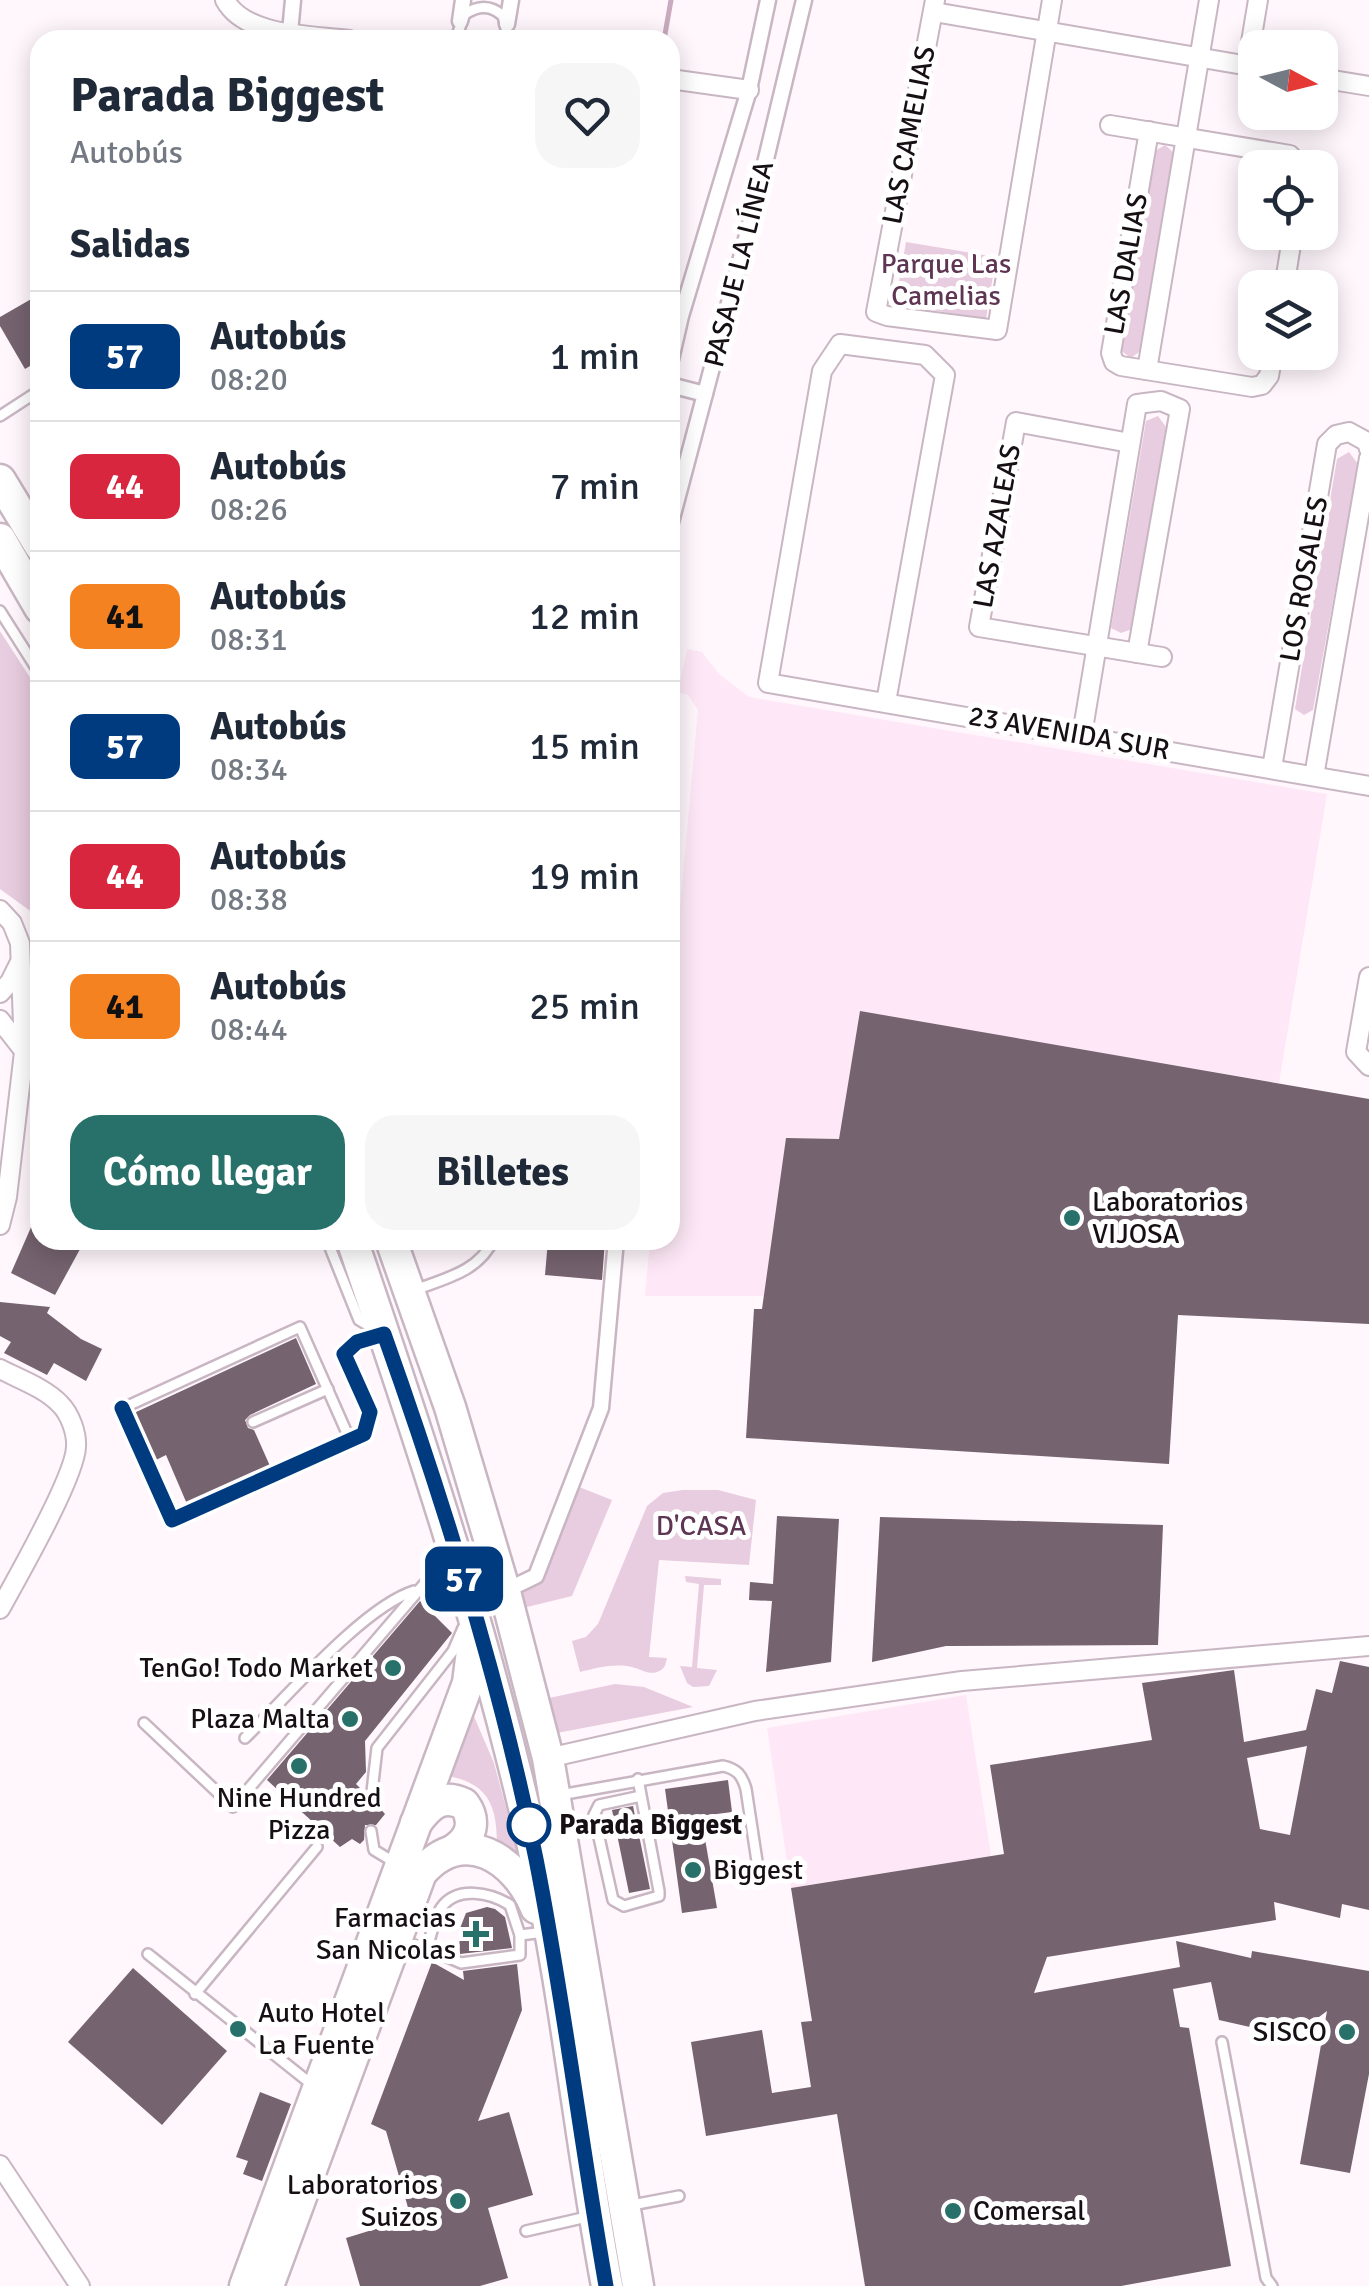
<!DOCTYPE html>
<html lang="es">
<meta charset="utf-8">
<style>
body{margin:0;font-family:Signika,sans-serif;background:#f6f6f7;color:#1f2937;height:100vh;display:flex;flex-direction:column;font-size:38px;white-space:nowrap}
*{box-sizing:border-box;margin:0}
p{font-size:32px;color:#747a83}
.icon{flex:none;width:55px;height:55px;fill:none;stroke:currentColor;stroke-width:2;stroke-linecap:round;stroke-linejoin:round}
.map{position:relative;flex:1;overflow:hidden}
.panel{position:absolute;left:30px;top:30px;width:650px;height:1220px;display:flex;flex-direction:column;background:#fff;border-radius:30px;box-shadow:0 5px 25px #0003}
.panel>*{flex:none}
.badge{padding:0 20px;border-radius:15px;font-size:35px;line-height:65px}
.needle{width:65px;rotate:97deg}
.buttons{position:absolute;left:1238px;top:30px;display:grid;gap:20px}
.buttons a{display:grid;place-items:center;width:100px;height:100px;border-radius:20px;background:#fff;box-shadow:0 5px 25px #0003;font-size:50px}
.map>.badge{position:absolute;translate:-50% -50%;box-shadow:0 0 0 5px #fff}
h2{padding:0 40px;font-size:38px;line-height:90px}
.round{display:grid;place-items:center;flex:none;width:105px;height:105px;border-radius:30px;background:#f6f6f7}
.overview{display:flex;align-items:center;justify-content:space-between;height:170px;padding:0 40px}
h1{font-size:48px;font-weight:700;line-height:75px}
.primary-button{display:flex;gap:20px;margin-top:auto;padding:20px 40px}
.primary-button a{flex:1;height:115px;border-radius:30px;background:#27716a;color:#fff;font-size:40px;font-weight:700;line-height:115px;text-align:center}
.primary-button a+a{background:#f6f6f7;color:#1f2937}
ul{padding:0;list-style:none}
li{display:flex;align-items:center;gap:30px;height:130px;padding:0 40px;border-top:2px solid #e0e1e3}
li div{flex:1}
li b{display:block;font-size:38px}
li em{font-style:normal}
li .badge{min-width:110px;font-weight:700;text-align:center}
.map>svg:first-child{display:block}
.built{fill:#fee8f7}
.green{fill:#e8ccdf}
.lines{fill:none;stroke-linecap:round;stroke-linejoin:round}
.stream{stroke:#c9aabf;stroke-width:5}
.building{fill:#75636f;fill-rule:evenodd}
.service-casing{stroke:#c9b6c3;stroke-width:14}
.pedestrian-casing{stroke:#c9b6c3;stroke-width:19}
.minor-casing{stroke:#c9b6c3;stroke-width:22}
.trunk-casing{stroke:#c9b6c3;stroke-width:35}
.service{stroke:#fff;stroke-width:9}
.pedestrian{stroke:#fff;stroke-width:14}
.minor{stroke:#fff;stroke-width:18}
.trunk{stroke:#fff;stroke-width:30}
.line-casing{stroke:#fff;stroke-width:22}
.line{stroke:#003b80;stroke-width:15}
.poi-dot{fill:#27716a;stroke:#fff;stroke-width:4}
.stop-dot{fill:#fff;stroke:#003b80;stroke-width:5}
.labels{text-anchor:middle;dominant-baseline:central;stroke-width:10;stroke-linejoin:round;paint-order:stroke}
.street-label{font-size:28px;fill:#160f14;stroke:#fff}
.park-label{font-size:28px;fill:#5e3553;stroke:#fff}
.poi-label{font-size:28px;fill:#160f14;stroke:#fff;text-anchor:end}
.stop-label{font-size:28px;font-weight:bold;fill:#160f14;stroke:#fff;text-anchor:start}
</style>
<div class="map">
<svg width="1369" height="2286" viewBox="0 0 1369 2286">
<rect width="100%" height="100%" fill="#fff7fc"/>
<g class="built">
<path d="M687 649 702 652 719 674 749 697 1327 794 1279 1083 860 1012 839 1139 786 1138 764 1296H645L650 1240H670V1018L698 710 688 695 678 692Z"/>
<path d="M966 1695 991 1856 791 1888 767 1728Z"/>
</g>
<g class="green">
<path d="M1165 145 1174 153 1143 349 1131 358 1120 350 1155 151Z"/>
<path d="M906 242 996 257 986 319 895 304Z"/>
<path d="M1158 416 1166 427 1132 629 1121 633 1111 628 1146 421Z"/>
<path d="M1349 452 1358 464 1313 710 1304 715 1295 709 1337 459Z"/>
<path d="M0 631 40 693V918L0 889Z"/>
<path d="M574 1485 612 1500 572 1596 523 1608 518 1587 539 1579Z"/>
<path d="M683 1490H718L756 1500 749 1565 659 1560 649 1657 667 1658C665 1666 665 1669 657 1672 649 1675 640 1669 632 1667 614 1663 597 1668 580 1672L572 1641 586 1637 598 1624 647 1506 663 1493Z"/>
<path d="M685 1576 721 1579V1585H704L697 1668 717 1670 709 1686 693 1687 687 1683 680 1666 692 1667 699 1584 686 1582Z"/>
<path d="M615 1684 644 1687 693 1707 557 1733 549 1698Z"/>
<path d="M473 1714 494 1763 520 1860 497 1845C497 1803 487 1782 443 1775Z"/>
</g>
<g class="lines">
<path class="stream" d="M664 40 671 0"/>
</g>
<g class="building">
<path d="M40 294V360L25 369 0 326V317Z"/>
<path d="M860 1011 1369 1099V1324L1178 1315 1169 1464 746 1438 754 1309H762L786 1138 839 1139Z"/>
<path d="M39 1209 40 1240H85L55 1295 11 1273Z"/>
<path d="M548 1240H605L602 1280 545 1275Z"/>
<path d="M0 1302 50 1307 47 1313 81 1339 102 1349 86 1381 54 1363 47 1375 4 1353 11 1342 0 1336Z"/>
<path d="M296 1338 316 1384 250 1415 245 1420 248 1428 254 1430 270 1466 187 1504 166 1455 154 1461 134 1413Z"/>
<path d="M777 1516 839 1519 831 1662 766 1672 772 1601 749 1600 750 1582 773 1584Z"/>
<path d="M880 1517 1163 1525 1158 1645 946 1646 872 1662Z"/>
<path d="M420 1601 452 1633 365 1741 366 1772 356 1784 364 1792 365 1806 377 1805 385 1814 376 1825H365L364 1840 360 1844 352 1839 340 1847 267 1780Z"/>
<path d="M1340 1661 1369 1667V1910L1342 1904 1340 1918 1274 1902 1276 1920 1047 1957 1034 1993 1180 1967 1176 1941 1251 1958 1252 1951 1369 1971V2074L1350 2173 1300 2164 1327 2011 1283 2044 1272 2032 1219 2020 1211 1982 1173 1989 1180 2027 1189 2028 1231 2266 1121 2286H865L837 2114 706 2136 691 2042 762 2030 772 2093 811 2087 801 2022 812 2021 791 1888 1004 1854 990 1765 1152 1740 1142 1683 1234 1670 1244 1742 1306 1730 1316 1689 1332 1693ZM1307 1746 1290 1835 1260 1829 1247 1758Z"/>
<path d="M728 1780 732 1812 701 1816 717 1908 682 1913 665 1789Z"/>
<path d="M633 1806 650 1889 629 1893 612 1810Z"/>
<path d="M487 1907 495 1909 505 1917 512 1948 460 1954 459 1931 466 1913Z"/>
<path d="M432 1962 464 1980 463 1971 517 1964 522 2010 478 2121 509 2112 533 2195 488 2208 508 2278 480 2286H360L346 2238 411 2218 386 2131 371 2124Z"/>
<path d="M133 1968 227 2051 162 2125 68 2042Z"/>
<path d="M260 2092 291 2104 262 2181 243 2174 248 2161 236 2157Z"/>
</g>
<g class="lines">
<g class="service-casing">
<g id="service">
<path d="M455 40 465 14C479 5 491 5 503 16L509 40"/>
<path d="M0 416 40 390"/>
<path d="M0 611 40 674"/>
<path d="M327 1240 359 1320 373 1328"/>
<path d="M412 1291C443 1279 479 1272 493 1240"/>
<path d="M253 1422 328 1389"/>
<path d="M350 1440 300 1327 123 1408 171 1520 364 1433 370 1412 345 1355 357 1341 378 1336"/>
<path d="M144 1723 233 1807 449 1555"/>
<path d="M245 1738C286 1698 363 1607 414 1591"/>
<path d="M638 1779 659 1891V1896L624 1906 613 1900 594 1815 599 1805 641 1796"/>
<path d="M560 1795 723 1766C737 1769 742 1775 746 1789L760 1881"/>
<path d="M371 1800 377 1748 453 1651 463 1628"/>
<path d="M371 1831 374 1850 394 1862"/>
<path d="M401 1942 427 1948C431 1936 434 1919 441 1908 457 1885 491 1893 510 1905L520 1935 545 1932"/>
<path d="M427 1948 461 1963 520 1955V1935"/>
<path d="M148 1954 315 2087"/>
<path d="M195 1994 317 1847"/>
<path d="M1222 2042 1266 2278 1272 2286"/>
<path d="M632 2205 679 2196"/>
<path d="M526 2231 591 2216"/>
</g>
</g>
<g class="pedestrian-casing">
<g id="pedestrian">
<path d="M460 21 463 0"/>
<path d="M507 24 511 0"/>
<path d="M290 32 293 0"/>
<path d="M670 364 681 316 749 90 768 0"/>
<path d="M670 385 705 394"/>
<path d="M670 526 755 205 804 0"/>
<path d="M505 1591 536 1576 601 1408 616 1240"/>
</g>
</g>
<g class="minor-casing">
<g id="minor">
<path d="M225 0C245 37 311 35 349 40"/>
<path d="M935 0 876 312 887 316 997 330 1052 0"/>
<path d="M934 12 1255 67"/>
<path d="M1247 66 1258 0"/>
<path d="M1320 78 1369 86"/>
<path d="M670 79 749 90"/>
<path d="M1110 125 1290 155 1301 168"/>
<path d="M1149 131 1111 353 1114 362 1121 366 1252 387 1262 385 1269 376 1273 352"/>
<path d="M1284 288 1293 232"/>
<path d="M1147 370 1209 0"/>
<path d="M1130 443 1016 422 979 627 1162 657"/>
<path d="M886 702 945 375 925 355 840 344 822 371 768 683 1369 786"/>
<path d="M1082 735 1137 404 1161 401 1180 409 1137 653"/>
<path d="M1272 768 1327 444 1336 435 1349 432 1367 442 1369 449"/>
<path d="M1314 776 1369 458"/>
<path d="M0 910 12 923 20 943 24 1052 7 1197 0 1225"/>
<path d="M1369 977 1356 1052 1369 1066"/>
<path d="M0 993 10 982 19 964"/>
<path d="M0 1020 21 1047"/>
<path d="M0 1369C19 1379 45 1388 60 1404 70 1414 77 1433 76 1447 75 1477 17 1578 0 1609"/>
<path d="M548 1758 755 1711 962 1681 1369 1646"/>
<path d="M0 2165 80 2286"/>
</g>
</g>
<g class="trunk-casing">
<g id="trunk">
<path d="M0 480 40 546"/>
<path d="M0 539 40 608"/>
<path d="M352 1240C421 1442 488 1643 534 1851 566 1994 580 2142 607 2286"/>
<path d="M391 1240 450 1407 505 1592 548 1758 638 2286"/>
<path d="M416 1823C429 1805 442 1793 464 1804 476 1820 472 1838 455 1849"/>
<path d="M245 2286 468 1683 474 1635"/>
<path d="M268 2286 421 1873C463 1824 516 1858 536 1908"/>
</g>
</g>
<use href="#service" class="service"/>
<use href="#pedestrian" class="pedestrian"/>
<use href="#minor" class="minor"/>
<use href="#trunk" class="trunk"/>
</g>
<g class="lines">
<g class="line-casing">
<path id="line" d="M122 1408 172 1520 364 1434 370 1412 344 1354 357 1342 384 1334C445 1505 500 1681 536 1859 564 2001 581 2144 606 2286"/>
</g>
<use href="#line" class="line"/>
</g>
<g class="poi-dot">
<circle cx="1072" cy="1218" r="10"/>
<circle cx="393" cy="1668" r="10"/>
<circle cx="350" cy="1719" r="10"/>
<circle cx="299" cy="1766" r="10"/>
<circle cx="693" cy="1870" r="10"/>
<path d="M471 1919h10v10h10v10h-10v10h-10v-10h-10v-10h10z"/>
<circle cx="238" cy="2029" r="10"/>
<circle cx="1347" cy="2032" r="10"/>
<circle cx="458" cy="2201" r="10"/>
<circle cx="953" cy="2211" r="10"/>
</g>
<circle class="stop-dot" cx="529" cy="1825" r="20"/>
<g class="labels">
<g class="street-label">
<text transform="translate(909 135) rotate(-79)">LAS CAMELIAS</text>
<text transform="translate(739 264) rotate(-76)">PASAJE LA LÍNEA</text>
<text transform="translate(1126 264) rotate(-80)">LAS DALIAS</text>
<text transform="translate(997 526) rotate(-80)">LAS AZALEAS</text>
<text transform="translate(1304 579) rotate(-80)">LOS ROSALES</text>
<text transform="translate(1069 733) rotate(10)">23 AVENIDA SUR</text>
</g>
<g class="park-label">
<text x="946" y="264">Parque Las<tspan x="946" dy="32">Camelias</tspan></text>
<text x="701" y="1526">D'CASA</text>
</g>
<g class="poi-label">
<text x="1092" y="1202" text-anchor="start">Laboratorios<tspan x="1092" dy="32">VIJOSA</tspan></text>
<text x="373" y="1668">TenGo! Todo Market</text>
<text x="330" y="1719">Plaza Malta</text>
<text x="299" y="1798" text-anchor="middle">Nine Hundred<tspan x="299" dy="32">Pizza</tspan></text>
<text x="713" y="1870" text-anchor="start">Biggest</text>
<text x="456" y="1918">Farmacias<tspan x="456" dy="32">San Nicolas</tspan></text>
<text x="258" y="2013" text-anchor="start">Auto Hotel<tspan x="258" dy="32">La Fuente</tspan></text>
<text x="1327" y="2032">SISCO</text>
<text x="438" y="2185">Laboratorios<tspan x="438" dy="32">Suizos</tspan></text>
<text x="973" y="2211" text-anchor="start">Comersal</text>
</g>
<g class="stop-label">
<text x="559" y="1825">Parada Biggest</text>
</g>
</g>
</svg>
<div class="buttons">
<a><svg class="needle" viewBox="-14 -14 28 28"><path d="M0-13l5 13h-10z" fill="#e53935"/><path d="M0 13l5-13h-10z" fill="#747a83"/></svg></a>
<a><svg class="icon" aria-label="locate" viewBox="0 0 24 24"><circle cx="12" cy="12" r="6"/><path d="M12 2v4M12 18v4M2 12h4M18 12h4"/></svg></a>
<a><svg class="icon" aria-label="layers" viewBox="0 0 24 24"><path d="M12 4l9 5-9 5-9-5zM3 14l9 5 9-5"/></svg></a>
</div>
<b class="badge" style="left:464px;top:1579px;background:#003b80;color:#fff">57</b>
<section class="panel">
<div class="overview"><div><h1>Parada Biggest</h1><p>Autobús</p></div><a class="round"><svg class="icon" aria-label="heart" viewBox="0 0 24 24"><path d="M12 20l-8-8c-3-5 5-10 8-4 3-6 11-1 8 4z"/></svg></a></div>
<h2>Salidas</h2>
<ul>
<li><span class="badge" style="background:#003b80;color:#fff">57</span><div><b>Autobús</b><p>08:20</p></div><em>1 min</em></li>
<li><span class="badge" style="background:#d7263d;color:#fff">44</span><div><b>Autobús</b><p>08:26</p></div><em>7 min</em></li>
<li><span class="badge" style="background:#f58220;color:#111">41</span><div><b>Autobús</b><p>08:31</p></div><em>12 min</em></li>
<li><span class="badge" style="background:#003b80;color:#fff">57</span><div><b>Autobús</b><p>08:34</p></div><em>15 min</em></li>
<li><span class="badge" style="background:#d7263d;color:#fff">44</span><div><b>Autobús</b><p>08:38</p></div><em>19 min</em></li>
<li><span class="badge" style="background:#f58220;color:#111">41</span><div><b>Autobús</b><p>08:44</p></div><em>25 min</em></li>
</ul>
<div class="primary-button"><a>Cómo llegar</a><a>Billetes</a></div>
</section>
</div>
